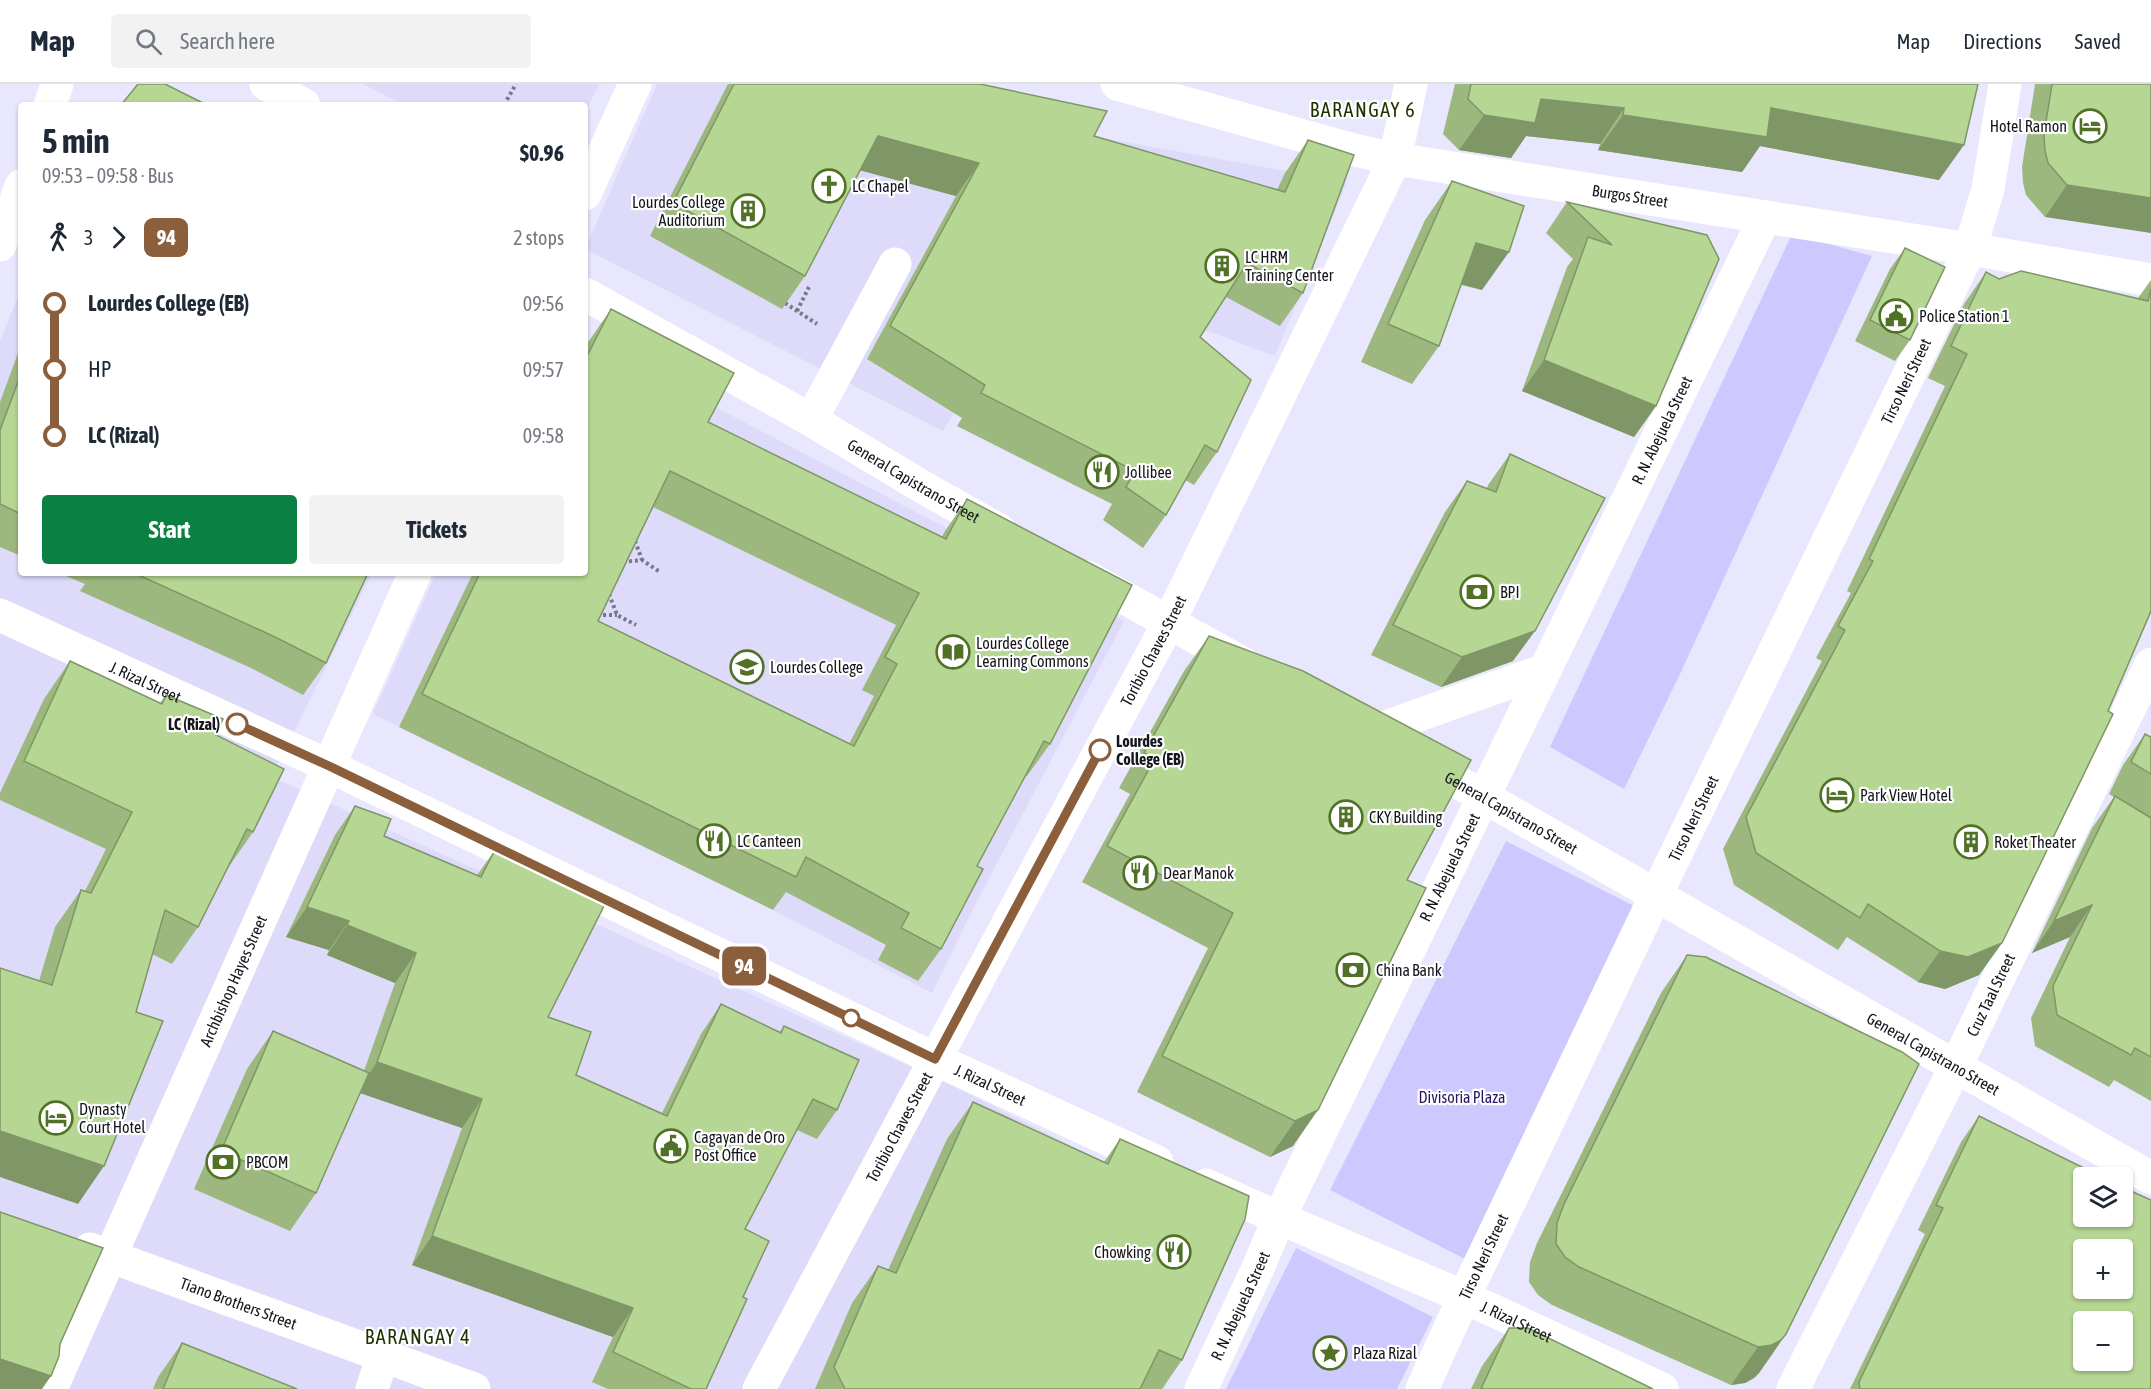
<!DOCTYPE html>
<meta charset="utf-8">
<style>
body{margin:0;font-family:"Asap Condensed",sans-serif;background:#f2f2f3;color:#1f2937;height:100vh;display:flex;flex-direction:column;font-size:22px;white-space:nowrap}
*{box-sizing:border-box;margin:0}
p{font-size:20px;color:#747a83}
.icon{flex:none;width:33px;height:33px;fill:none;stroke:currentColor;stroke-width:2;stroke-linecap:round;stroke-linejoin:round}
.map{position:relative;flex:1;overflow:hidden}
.details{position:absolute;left:18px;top:18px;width:570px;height:474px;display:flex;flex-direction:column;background:#fff;border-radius:6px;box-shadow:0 2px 4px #0004}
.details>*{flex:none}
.badge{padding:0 12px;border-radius:9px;font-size:21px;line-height:39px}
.tools{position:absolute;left:2073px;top:1083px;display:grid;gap:12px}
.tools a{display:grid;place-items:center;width:60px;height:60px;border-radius:6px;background:#fff;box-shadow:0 2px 4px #0004;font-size:30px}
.map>.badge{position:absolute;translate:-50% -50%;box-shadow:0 0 0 3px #fff}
.legs{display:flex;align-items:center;gap:9px;height:66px;padding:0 24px;font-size:20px}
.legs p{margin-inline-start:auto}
.headline{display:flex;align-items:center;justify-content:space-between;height:102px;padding:0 24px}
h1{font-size:33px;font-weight:700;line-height:45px}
.cta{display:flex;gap:12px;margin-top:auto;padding:12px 24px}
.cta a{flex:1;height:69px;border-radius:6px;background:#0b8043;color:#fff;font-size:24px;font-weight:700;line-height:69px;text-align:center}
.cta a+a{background:#f2f2f3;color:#1f2937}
ul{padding:0 24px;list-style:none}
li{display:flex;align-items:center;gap:21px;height:66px;font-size:22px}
li i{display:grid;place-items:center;width:9px;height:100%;margin:0 8px;background:currentColor}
li i::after{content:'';width:15px;height:15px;margin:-8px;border:4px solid;border-radius:50%;background:#fff}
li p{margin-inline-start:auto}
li:first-child i{background:linear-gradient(#0000 50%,currentColor 0)}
li:last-child i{background:linear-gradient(currentColor 50%,#0000 0)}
header{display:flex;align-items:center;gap:36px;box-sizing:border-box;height:84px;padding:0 30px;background:#fff;border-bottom:2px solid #e0e1e3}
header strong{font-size:28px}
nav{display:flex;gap:33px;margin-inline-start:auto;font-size:21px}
.search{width:420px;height:54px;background:#f2f2f3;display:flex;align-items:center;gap:15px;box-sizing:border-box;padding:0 21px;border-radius:6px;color:#747a83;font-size:22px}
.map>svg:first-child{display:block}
.built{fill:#dddbf9}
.green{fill:#cdc9fe}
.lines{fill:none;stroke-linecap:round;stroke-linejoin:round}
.path{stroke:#797888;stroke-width:4;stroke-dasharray:3 3;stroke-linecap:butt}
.minor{stroke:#fff;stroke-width:33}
.major{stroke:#fff;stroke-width:33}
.wall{fill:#9db87e;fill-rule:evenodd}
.shaded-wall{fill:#7f9667}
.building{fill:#b6d693;stroke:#7f9667;stroke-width:1.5;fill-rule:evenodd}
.line-1-casing{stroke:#fff;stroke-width:14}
.line-1{stroke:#8b5e3c;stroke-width:9}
.stop-1-dot{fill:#fff;stroke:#8b5e3c;stroke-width:3}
.labels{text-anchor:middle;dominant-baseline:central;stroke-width:4.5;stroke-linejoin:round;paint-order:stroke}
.poi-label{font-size:16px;fill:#15151d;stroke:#fff;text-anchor:start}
.street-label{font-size:16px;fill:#15151d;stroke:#fff}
.stop-label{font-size:16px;font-weight:bold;fill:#15151d;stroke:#fff;text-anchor:end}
.park-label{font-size:16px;fill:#2a1661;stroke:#fff}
.quarter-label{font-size:20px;letter-spacing:1.5px;fill:#1f3300;stroke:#fff}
</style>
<header>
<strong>Map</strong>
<div class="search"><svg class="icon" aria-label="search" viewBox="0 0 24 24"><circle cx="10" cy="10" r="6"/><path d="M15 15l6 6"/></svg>Search here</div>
<nav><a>Map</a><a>Directions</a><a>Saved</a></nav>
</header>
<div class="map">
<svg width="2151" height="1305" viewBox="0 0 2151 1305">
<rect width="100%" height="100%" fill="#e8e7fe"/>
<g class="built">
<path d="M363 0H599L585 29V21H404Z"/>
<path d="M657 0H945L1097 53 1347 98 1275 272 1030 181 971 300 943 347 585 165Z"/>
<path d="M21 205V489H372L272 693 951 1001 1240 1147 1164 1305H0V257Z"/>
<path d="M589 257 1124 537 973 825 932 909 773 826 373 630 436 489H585V258Z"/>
</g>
<g class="green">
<path d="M1792 150 1872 172 1681 588 1624 705 1550 663Z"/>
<path d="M1506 757 1642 826 1465 1175 1330 1106Z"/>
<path d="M1296 1164 1433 1233 1397 1305H1226Z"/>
</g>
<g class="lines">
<g class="path">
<path d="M504 21 516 0"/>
<path d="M785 219 817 240"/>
<path d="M797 227 809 203"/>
<path d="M635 457 642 476"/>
<path d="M623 478 642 476 660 488"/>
<path d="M609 510 617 531 636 541"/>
<path d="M597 531H617"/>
</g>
<g class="minor">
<path id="s1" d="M1117 0 1350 65 1395 75 1970 165 2151 196"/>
<path d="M585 110 635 0"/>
<path d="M811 336 895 180"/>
<path id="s2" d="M0 531 329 682 935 975 1157 1078"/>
<path d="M1369 649 1545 586"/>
<path id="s3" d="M1206 1101 1279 1134 1464 1213 1662 1305"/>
<path id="s4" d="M90 1165 474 1305"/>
<path id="s5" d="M51 1305 415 489"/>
<path d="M372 1305 383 1272"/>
<path id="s6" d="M759 1305 1169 538 1395 75 1411 0"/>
<path id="s7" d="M1201 1305 1258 1184 1279 1134 1765 133"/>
<path id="s8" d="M1422 1305 1464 1213 1656 811 1970 165 1988 105 2005 0"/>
<path id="s9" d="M1793 1305 1955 984 2151 580"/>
</g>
<g class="major">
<path d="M266 0 304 21"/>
<path d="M50 21 57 0"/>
<path d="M0 161 21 102"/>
<path id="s10" d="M585 210 811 336 926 405 999 446"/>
<path d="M1087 493 1244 580"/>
<path id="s11" d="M1421 677 2151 1094"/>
</g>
</g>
<g class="wall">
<path d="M728 0H980L1094 52 1277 106 1285 89 1308 56 1303 209 1280 242 1226 213 1200 253 1217 368 1194 401 1185 396 1166 431 1143 464 1103 436 1112 420 957 342 962 334 867 275 956 112 860 86 805 192 782 225 650 152Z"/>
<path d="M1455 0H1978L1939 96 1760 62 1742 88 1598 66 1600 60 1526 52 1511 74 1459 66 1443 50Z"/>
<path d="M2035 0H2151L2045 133 2026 111 2023 99 2022 83Z"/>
<path d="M1452 97 1482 206 1461 201 1439 262 1412 300 1361 278 1425 136Z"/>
<path d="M1567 118 1707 151 1656 322 1634 353 1522 307 1567 183 1573 175 1546 149Z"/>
<path d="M1905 164 1910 256 1895 277 1855 257 1890 185Z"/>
<path d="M1986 188 1999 195 2138 214 2151 196V527L2002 859 1979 891 1945 905 1918 898 1847 853 1838 866 1734 801 1723 765 1822 577 1816 574 1851 509 1847 507 1945 302 1928 294 1964 220Z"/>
<path d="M611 225 708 338 942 453 945 447 967 415 1050 660 1027 692 1025 691 977 782 941 865 918 897 878 876 886 861 786 808 773 826 399 643 473 489H585V264L589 257ZM653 423 896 541 862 606 874 612 849 660 598 537Z"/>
<path d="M21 261V472L0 463V318Z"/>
<path d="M1510 370 1513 577 1441 603 1371 571 1445 428 1467 397 1487 404 1488 401Z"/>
<path d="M59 489H368L326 579 303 611 251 584 80 507 85 500Z"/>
<path d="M1209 552 1407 796 1293 1062 1270 1073 1137 1008 1208 864 1082 798 1130 710 1119 704 1184 587Z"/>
<path d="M70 577 160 619 166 611 216 651 253 748 228 784 198 843 172 880 152 870 78 1120 39 897 55 843 81 806 85 807 106 765 0 716V709L44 615Z"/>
<path d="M2145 650 2151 653V1017L2114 996 2109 1003 2035 962 2031 934 2070 853 2032 869 2092 744 2114 713 2109 710 2123 681Z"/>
<path d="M355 722 384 752 477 791 495 766 548 933 576 991 662 1029 701 950 721 920 779 949 784 942 837 1026 817 1055 797 1046 745 1145 743 1213 706 1305H608L592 1298 613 1253 412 1181 462 1044 360 1009 316 1109 290 1147 194 1105 247 985 273 947 364 987 395 899 327 871 329 866 286 853 335 751Z"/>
<path d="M1687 871 1786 1250 1759 1289 1754 1294 1745 1299 1731 1301 1552 1221 1538 1211 1529 1198 1530 1178 1537 1159 1661 909Z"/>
<path d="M973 1018 1104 1078 1120 1055 1182 1276 1162 1305H815L852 1219 878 1182 888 1186 947 1055Z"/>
<path d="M1979 1032 2151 1305H1850L1925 1150 1918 1146 1961 1058Z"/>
<path d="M1509 1244 1653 1305H1471L1482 1282Z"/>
<path d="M182 1259 297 1305H153L158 1293Z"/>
</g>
<g class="shaded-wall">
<path d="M1541 15 1624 24 1600 60 1526 52 1511 74 1459 66 1484 31Z"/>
<path d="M1771 24 1964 61 1939 96 1760 62 1742 88 1598 66 1623 31Z"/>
<path d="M878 52 979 79 956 112 855 85Z"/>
<path d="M2067 101 2151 114V149L2045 133Z"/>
<path d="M1476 159 1509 168 1482 206 1450 197Z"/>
<path d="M1544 276 1656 322 1634 353 1522 307Z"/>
<path d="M1535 547 1513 577 1441 603 1462 573Z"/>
<path d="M2092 821 2070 853 2032 869 2054 837Z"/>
<path d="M307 823 349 837 329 866 286 853Z"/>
<path d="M347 841 416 869 395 899 327 871Z"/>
<path d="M2002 859 1979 891 1945 905 1918 898 1940 867Z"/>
<path d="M377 978 482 1015 462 1044 357 1008Z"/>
<path d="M1318 1026 1293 1062 1270 1073 1295 1037Z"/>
<path d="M0 1047 104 1082 78 1120 0 1093Z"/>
<path d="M432 1152 633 1224 613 1253 412 1181Z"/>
<path d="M1786 1250 1759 1289 1754 1294 1745 1299 1731 1301 1758 1263Z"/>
<path d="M0 1275 51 1292 42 1305H0Z"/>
</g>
<g class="building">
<path d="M138 0H165L207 21H121Z"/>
<path d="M734 0H980L1107 27 1094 52 1285 108 1308 56 1354 71 1303 209 1247 179 1200 253 1251 296 1217 368 1205 361 1166 431 1126 403 1135 387 981 309 985 301 890 242 979 79 878 52 805 192 673 119Z"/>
<path d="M1471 0H1978L1964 61 1771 24 1767 53 1623 31 1624 24 1541 15 1535 39 1484 31 1468 15Z"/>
<path d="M2052 0H2151V114L2067 101 2048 79 2045 67 2044 51Z"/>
<path d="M1452 97 1524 122 1509 168 1476 159 1439 262 1388 240Z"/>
<path d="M1567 118 1707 151 1719 175 1656 322 1544 276 1588 153 1612 161Z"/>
<path d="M1905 164 1945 183 1910 256 1870 236Z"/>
<path d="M2021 187 2148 217 2151 205V527L2108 627 2113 630 2002 859 1968 873 1940 867 1868 820 1860 834 1756 769 1746 733 1845 546 1838 542 1873 477 1869 475 1967 270 1951 262 1986 188 1999 195Z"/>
<path d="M611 225 734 289 708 338 946 455 967 415 1132 501 1050 660 1044 657 977 782 983 785 941 865 901 844 909 829 806 773 796 793 422 610 480 489H585V276ZM670 387 919 509 885 573 897 580 854 662 598 537Z"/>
<path d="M21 290V430L0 420V346Z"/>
<path d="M1510 370 1605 414 1535 547 1462 573 1393 541 1467 397 1496 408Z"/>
<path d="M134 489H368L326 579 273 552Z"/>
<path d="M1209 552 1303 587 1471 676 1407 796 1426 804 1318 1026 1295 1037 1162 972 1233 829 1107 762 1155 674 1144 669Z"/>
<path d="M70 577 162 620 166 611 223 635 216 651 284 685 253 748 247 745 198 843 165 826 136 928 163 937 104 1082 0 1047V884L52 901 81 806 91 809 132 728 24 677Z"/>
<path d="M2145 650 2151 653V690L2131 678Z"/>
<path d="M2115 712 2151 734V973L2135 964 2131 971 2057 931 2053 902 2092 821 2054 837Z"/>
<path d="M355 722 391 735 384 752 481 793 495 766 604 822 548 933 591 948 576 991 667 1032 721 920 781 949 784 942 859 976 837 1026 813 1015 745 1145 769 1157 743 1213 747 1215 706 1305H691L613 1268 633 1224 432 1152 482 1015 377 978 416 869 347 841 349 837 307 823Z"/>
<path d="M1687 871 1706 873 1714 877 1902 968 1919 980 1786 1250 1781 1256 1772 1261 1758 1263 1579 1183 1565 1173 1556 1160 1557 1139 1564 1120Z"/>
<path d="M273 947 369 989 316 1109 221 1067Z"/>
<path d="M973 1018 1108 1080 1120 1055 1249 1112 1245 1135 1182 1276 1159 1266 1140 1305H845L834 1283 878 1182 896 1189Z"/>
<path d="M1979 1032 2104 1094H2084V1132H2122V1103L2151 1116V1305H1860L1859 1298 1943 1124 1936 1121ZM2084 1166H2122V1204H2084ZM2084 1238H2122V1276H2084Z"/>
<path d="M0 1128 103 1164 60 1260 59 1272 51 1292 0 1275Z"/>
<path d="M1509 1244H1528L1653 1305H1481Z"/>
<path d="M182 1259 297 1305H163Z"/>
</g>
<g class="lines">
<g class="line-1-casing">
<path id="line-1" d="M237 640 329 682 935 975 1100 666"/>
</g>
<use href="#line-1" class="line-1"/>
</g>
<defs>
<g id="hotel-ring" transform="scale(1.725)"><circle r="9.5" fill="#fff" stroke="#517127" stroke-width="1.5"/><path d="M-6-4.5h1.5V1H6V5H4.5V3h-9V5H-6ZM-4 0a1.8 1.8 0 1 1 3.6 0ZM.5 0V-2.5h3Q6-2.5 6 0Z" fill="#517127"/></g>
<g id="church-ring" transform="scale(1.725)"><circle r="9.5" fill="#fff" stroke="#517127" stroke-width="1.5"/><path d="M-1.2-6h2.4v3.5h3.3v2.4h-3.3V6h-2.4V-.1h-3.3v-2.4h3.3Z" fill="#517127"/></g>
<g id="building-ring" transform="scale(1.725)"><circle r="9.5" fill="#fff" stroke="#517127" stroke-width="1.5"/><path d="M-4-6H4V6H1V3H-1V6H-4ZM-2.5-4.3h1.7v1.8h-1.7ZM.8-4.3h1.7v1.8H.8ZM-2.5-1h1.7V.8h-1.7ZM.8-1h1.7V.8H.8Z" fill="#517127"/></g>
<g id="civic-ring" transform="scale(1.725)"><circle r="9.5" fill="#fff" stroke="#517127" stroke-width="1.5"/><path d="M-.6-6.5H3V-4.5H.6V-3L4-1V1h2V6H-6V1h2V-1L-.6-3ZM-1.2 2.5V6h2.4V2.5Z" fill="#517127"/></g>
<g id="restaurant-ring" transform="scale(1.725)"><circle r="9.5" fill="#fff" stroke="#517127" stroke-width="1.5"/><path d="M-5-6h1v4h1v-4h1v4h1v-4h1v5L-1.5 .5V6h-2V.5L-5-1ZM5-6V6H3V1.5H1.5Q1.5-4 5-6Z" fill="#517127"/></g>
<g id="bank-ring" transform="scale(1.725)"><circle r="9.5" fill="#fff" stroke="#517127" stroke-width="1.5"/><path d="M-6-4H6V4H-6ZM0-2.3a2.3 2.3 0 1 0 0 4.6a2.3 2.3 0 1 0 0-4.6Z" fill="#517127"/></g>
<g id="library-ring" transform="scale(1.725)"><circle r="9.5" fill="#fff" stroke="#517127" stroke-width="1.5"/><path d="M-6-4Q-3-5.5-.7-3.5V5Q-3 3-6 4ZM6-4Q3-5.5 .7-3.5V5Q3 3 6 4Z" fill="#517127"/></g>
<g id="university-ring" transform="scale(1.725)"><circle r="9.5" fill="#fff" stroke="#517127" stroke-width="1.5"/><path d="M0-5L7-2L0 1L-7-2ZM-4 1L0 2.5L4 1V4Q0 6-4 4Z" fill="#517127"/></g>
<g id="sight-ring" transform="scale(1.725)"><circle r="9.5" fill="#fff" stroke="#517127" stroke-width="1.5"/><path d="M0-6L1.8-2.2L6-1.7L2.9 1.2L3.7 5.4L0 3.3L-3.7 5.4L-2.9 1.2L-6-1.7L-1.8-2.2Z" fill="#517127"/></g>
</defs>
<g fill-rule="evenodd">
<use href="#hotel-ring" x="2090" y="42"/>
<use href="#church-ring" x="829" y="102"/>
<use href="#building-ring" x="748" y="127"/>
<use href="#building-ring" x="1222" y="182"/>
<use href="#civic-ring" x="1896" y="232"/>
<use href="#restaurant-ring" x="1102" y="388"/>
<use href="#bank-ring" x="1477" y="508"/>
<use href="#library-ring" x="953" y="568"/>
<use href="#university-ring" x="747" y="583"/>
<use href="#hotel-ring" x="1837" y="711"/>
<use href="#building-ring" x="1346" y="733"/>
<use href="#restaurant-ring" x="714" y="757"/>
<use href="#building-ring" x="1971" y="758"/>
<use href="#restaurant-ring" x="1140" y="789"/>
<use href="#bank-ring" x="1353" y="886"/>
<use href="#hotel-ring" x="56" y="1034"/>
<use href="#civic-ring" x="671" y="1062"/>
<use href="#bank-ring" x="223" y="1078"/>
<use href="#restaurant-ring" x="1174" y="1168"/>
<use href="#sight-ring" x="1330" y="1269"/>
</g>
<g class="stop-1-dot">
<circle cx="237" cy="640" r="10"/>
<circle cx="1100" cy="666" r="10"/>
<circle cx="851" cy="934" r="8"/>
</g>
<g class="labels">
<g class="poi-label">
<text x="2067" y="42" text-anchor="end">Hotel Ramon</text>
<text x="852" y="102">LC Chapel</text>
<text x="725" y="118" text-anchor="end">Lourdes College<tspan x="725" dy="18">Auditorium</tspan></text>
<text x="1245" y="173">LC HRM<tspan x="1245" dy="18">Training Center</tspan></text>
<text x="1919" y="232">Police Station 1</text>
<text x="1125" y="388">Jollibee</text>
<text x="1500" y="508">BPI</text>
<text x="976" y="559">Lourdes College<tspan x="976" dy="18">Learning Commons</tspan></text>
<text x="770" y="583">Lourdes College</text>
<text x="1860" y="711">Park View Hotel</text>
<text x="1369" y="733">CKY Building</text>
<text x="737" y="757">LC Canteen</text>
<text x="1994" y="758">Roket Theater</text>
<text x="1163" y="789">Dear Manok</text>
<text x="1376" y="886">China Bank</text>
<text x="79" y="1025">Dynasty<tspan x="79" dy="18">Court Hotel</tspan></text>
<text x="694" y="1053">Cagayan de Oro<tspan x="694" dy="18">Post Office</tspan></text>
<text x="246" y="1078">PBCOM</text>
<text x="1151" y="1168" text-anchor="end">Chowking</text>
<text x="1353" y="1269">Plaza Rizal</text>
</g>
<g class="street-label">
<text stroke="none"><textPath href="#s1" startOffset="526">Burgos Street</textPath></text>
<text stroke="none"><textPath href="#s8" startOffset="1118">Tirso Neri Street</textPath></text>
<text stroke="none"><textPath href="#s7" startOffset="1064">R. N. Abejuela Street</textPath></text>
<text stroke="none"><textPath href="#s10" startOffset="378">General Capistrano Street</textPath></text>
<text stroke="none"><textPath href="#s6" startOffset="837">Toribio Chaves Street</textPath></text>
<text stroke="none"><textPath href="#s2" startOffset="160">J. Rizal Street</textPath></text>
<text stroke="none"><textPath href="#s11" startOffset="104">General Capistrano Street</textPath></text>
<text stroke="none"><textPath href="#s8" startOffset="632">Tirso Neri Street</textPath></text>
<text stroke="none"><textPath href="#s7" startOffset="578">R. N. Abejuela Street</textPath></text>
<text stroke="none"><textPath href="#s5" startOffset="447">Archbishop Hayes Street</textPath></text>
<text stroke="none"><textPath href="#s9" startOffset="441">Cruz Taal Street</textPath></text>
<text stroke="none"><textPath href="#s11" startOffset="590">General Capistrano Street</textPath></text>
<text stroke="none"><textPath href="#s2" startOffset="1096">J. Rizal Street</textPath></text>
<text stroke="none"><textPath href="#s6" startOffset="297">Toribio Chaves Street</textPath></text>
<text stroke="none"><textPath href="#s8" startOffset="146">Tirso Neri Street</textPath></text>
<text stroke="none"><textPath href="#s4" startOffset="158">Tiano Brothers Street</textPath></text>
<text stroke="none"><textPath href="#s7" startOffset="92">R. N. Abejuela Street</textPath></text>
<text stroke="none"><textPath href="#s3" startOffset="339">J. Rizal Street</textPath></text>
</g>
<g class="stop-label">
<text x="220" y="640">LC (Rizal)</text>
<text x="1116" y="657" text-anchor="start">Lourdes<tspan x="1116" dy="18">College (EB)</tspan></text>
</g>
<g class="park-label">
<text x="1462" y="1013">Divisoria Plaza</text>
</g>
<g class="quarter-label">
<text x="1363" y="25">BARANGAY 6</text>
<text x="418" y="1252">BARANGAY 4</text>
</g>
</g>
</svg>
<div class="tools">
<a><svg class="icon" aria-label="layers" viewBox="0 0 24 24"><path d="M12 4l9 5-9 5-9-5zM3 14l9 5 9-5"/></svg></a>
<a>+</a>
<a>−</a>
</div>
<b class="badge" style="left:744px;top:882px;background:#8b5e3c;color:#fff">94</b>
<section class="details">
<div class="headline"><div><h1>5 min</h1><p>09:53 – 09:58 · Bus</p></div><b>$0.96</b></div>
<div class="legs"><svg class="icon" aria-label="walk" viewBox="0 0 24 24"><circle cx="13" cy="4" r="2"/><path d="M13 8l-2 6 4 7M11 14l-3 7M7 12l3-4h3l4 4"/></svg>3<svg class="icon" aria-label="forward" viewBox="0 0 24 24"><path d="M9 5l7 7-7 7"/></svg><b class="badge" style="background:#8b5e3c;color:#fff">94</b><p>2 stops</p></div>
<ul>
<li><i style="color:#8b5e3c"></i><b>Lourdes College (EB)</b><p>09:56</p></li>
<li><i style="color:#8b5e3c"></i><span>HP</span><p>09:57</p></li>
<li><i style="color:#8b5e3c"></i><b>LC (Rizal)</b><p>09:58</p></li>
</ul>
<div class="cta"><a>Start</a><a>Tickets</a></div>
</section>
</div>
